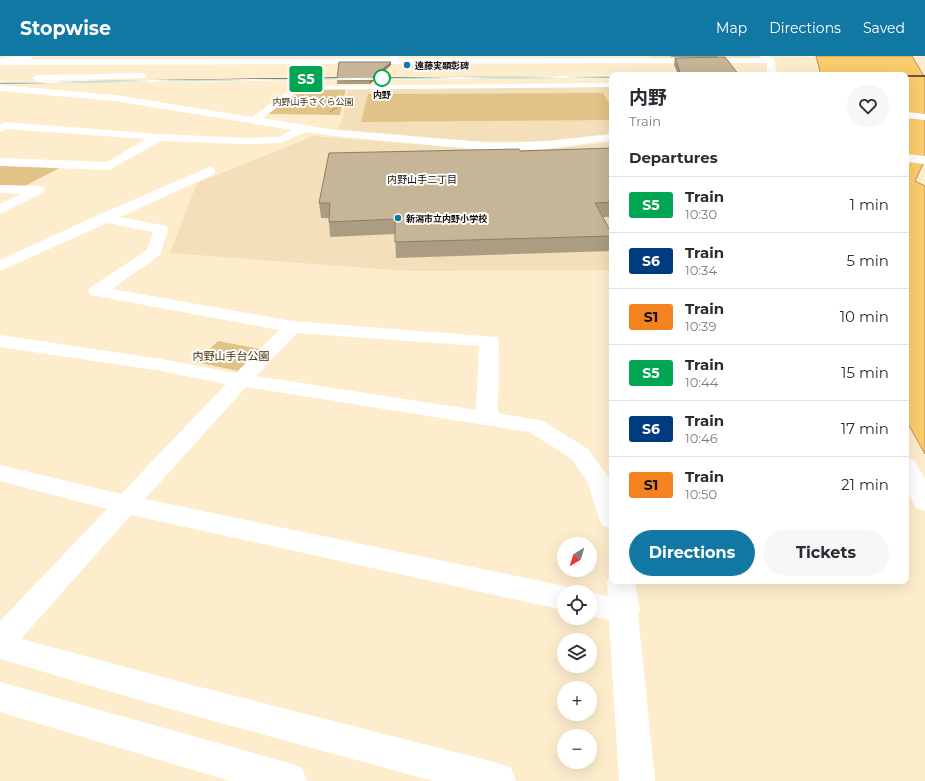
<!DOCTYPE html>
<meta charset="utf-8">
<style>
body{margin:0;font-family:Montserrat,"Noto Sans JP",sans-serif;background:#f7f7f7;color:#2b2b33;height:100vh;display:flex;flex-direction:column;font-size:15px;white-space:nowrap}
*{box-sizing:border-box;margin:0}
p{font-size:13px;color:#7c7c81}
.icon{flex:none;width:22px;height:22px;fill:none;stroke:currentColor;stroke-width:2;stroke-linecap:round;stroke-linejoin:round}
.map{position:relative;flex:1;overflow:hidden}
.drawer{position:absolute;left:609px;top:16px;width:300px;height:512px;display:flex;flex-direction:column;background:#fff;border-radius:8px;box-shadow:0 4px 16px #0002}
.drawer>*{flex:none}
.badge{padding:0 8px;border-radius:3px;font-size:14px;line-height:26px}
.needle{width:26px;rotate:218deg}
.controls{position:absolute;left:557px;top:481px;display:grid;gap:8px}
.controls a{display:grid;place-items:center;width:40px;height:40px;border-radius:50%;background:#fff;box-shadow:0 4px 16px #0002;font-size:20px}
.map>.badge{position:absolute;translate:-50% -50%;box-shadow:0 0 0 2px #fff}
h2{padding:0 20px;font-size:15px;line-height:36px}
.round{display:grid;place-items:center;flex:none;width:42px;height:42px;border-radius:21px;background:#f7f7f7}
.overview{display:flex;align-items:center;justify-content:space-between;height:68px;padding:0 20px}
h1{font-size:19px;font-weight:700;line-height:30px}
.action{display:flex;gap:8px;margin-top:auto;padding:8px 20px}
.action a{flex:1;height:46px;border-radius:24px;background:#1178a4;color:#fff;font-size:16px;font-weight:700;line-height:46px;text-align:center}
.action a+a{background:#f7f7f7;color:#2b2b33}
ul{padding:0;list-style:none}
li{display:flex;align-items:center;gap:12px;height:56px;padding:0 20px;border-top:1px solid #e1e1e2}
li div{flex:1}
li b{display:block;font-size:15px}
li em{font-style:normal}
li .badge{min-width:44px;font-weight:700;text-align:center}
header{display:flex;align-items:center;gap:24px;box-sizing:border-box;height:56px;padding:0 20px;background:#1178a4;color:#fff}
header strong{font-size:19px}
nav{display:flex;gap:22px;margin-inline-start:auto;font-size:14px}
.map>svg:first-child{display:block}
.built{fill:#f3dfb9}
.green{fill:#e1c287}
.water{fill:#fbcc6c;stroke:#b6934d}
.lines{fill:none;stroke-linecap:round;stroke-linejoin:round}
.path{stroke:#8b806a;stroke-width:1;stroke-dasharray:1.5 1;stroke-linecap:butt}
.lane{fill:#fff;fill-rule:evenodd}
.street{fill:#fff;fill-rule:evenodd}
.secondary{fill:#fff;fill-rule:evenodd}
.rail{stroke:#3a3224;stroke-width:1.5}
.wall{fill:#aa9d82}
.shaded-wall{fill:#8b7f6a}
.building{fill:#c6b697;stroke:#8b7f6a}
.line{fill:#00a651;stroke:#fff}
.poi-dot{fill:#1178a4;stroke:#fcfcfc;stroke-width:1.5}
.stop-dot{fill:#fff;stroke:#00a651;stroke-width:2}
.labels{text-anchor:middle;dominant-baseline:central;stroke-width:4;stroke-linejoin:round;paint-order:stroke}
.far-poi-label{font-size:9px;font-weight:bold;fill:#140e04;stroke:#fcfcfc;text-anchor:start}
.far-stop-label{font-size:9px;font-weight:bold;fill:#140e04;stroke:#fcfcfc}
.far-park-label{font-size:9px;fill:#433106;stroke:#fcfcfc}
.far-neighbourhood-label{font-size:10px;fill:#140e04;stroke:#fcfcfc}
.park-label{font-size:11px;fill:#433106;stroke:#fcfcfc}
</style>
<header>
<strong>Stopwise</strong>
<nav><a>Map</a><a>Directions</a><a>Saved</a></nav>
</header>
<div class="map">
<svg width="925" height="725" viewBox="0 0 925 725">
<rect width="100%" height="100%" fill="#feedcd"/>
<g class="built">
<path d="M649 0H759L765 3H651Z"/>
<path d="M612 31V78L532 86 472 85 338 73 343 60 348 32Z"/>
<path d="M313 80 476 93H547L612 86V214L407 215 170 197 197 127Z"/>
</g>
<g class="green">
<path d="M346 32 340 59 267 58 300 33Z"/>
<path d="M603 37 612 52V64L361 66 368 38Z"/>
<path d="M0 108 63 110 25 130 0 129Z"/>
<path d="M218 285 260 293 238 315 196 306Z"/>
</g>
<path class="water" d="M816 0H912L925 22V104L915 125 925 130V398L906 364V19H821Z"/>
<g class="lines">
<path class="path" d="M330 56 339 50"/>
<path class="lane" d="M612 27V31L297 34 293 32 297 30Z"/>
<g class="street">
<path d="M771 2 774 3V7L0 9V3Z"/>
<path d="M143 17 146 18V22L37 25 32 22 37 19Z"/>
<path d="M0 29 115 39 252 61 297 29 302 32 300 34 263 62 335 74 493 87 548 85 612 78V84L548 93 493 95 335 80 306 76 281 87 248 88 161 85 109 114 0 110V102L107 106 146 83 7 73 0 76V68L5 66 159 78 248 82 279 81 292 74 115 45 0 35Z"/>
<path d="M906 56 925 58V64L906 62Z"/>
<path d="M906 98 925 100V108L906 106Z"/>
<path d="M209 111 214 112 215 115 214 118 120 161 166 170 168 173 160 199 112 233 292 265 496 281 499 285 498 357 543 365 588 393 612 426V472L603 470 599 463 588 427 572 403 529 376 246 331 145 443 564 530 574 534 575 536H564V554L131 459 11 594 0 598V565L107 453 0 425V409L121 438 226 328 161 315 0 291V279L161 303 236 317 279 274 91 239 88 235 91 231 147 194 153 176 107 167 0 215V204L98 159ZM297 277 479 290 476 354 256 320Z"/>
<path d="M0 129 38 130 43 131 45 134 43 137 0 158V148L21 138 0 137Z"/>
<path d="M612 517V525H635L640 555 638 558 655 725H619L609 564 590 560V536L608 540 607 525Z"/>
<path d="M0 626 289 707 302 712 307 725H230L0 656Z"/>
</g>
<g class="secondary">
<path d="M17 0H33L32 2 0 9V3Z"/>
<path d="M391 0H399L397 7H391Z"/>
<path d="M759 0H769L774 3 777 19H767V6Z"/>
<path d="M906 402 914 404 925 423V455L916 452 906 433Z"/>
<path d="M0 577 177 625 498 707 511 712 516 725H433L177 655 0 603Z"/>
</g>
<g class="rail">
<path d="M906 20H925"/>
<path d="M366 22 612 21"/>
<path d="M0 27 348 22"/>
</g>
</g>
<g class="wall">
<path d="M671 0H718L717 1H671Z"/>
<path d="M675 2 739 19H678L674 9Z"/>
<path d="M391 9 370 28H337V24Z"/>
<path d="M612 92V161H603L612 178V188L611 195 396 202 395 178 330 181 329 166V162H321L319 147 520 95Z"/>
</g>
<path class="shaded-wall" d="M391 6V9L370 28V24Z"/>
<g class="building">
<path d="M725 1 739 19H681L675 2Z"/>
<path d="M339 6H391L370 24H337Z"/>
<path d="M612 92V146L595 147 612 178V180L395 186V163L329 166 330 147H319L329 97 519 93 520 95Z"/>
</g>
<path class="line" d="M612 20 613 21 0 27V26Z"/>
<g class="poi-dot">
<circle cx="407" cy="9" r="4"/>
<circle cx="398" cy="162" r="4"/>
</g>
<circle class="stop-dot" cx="382" cy="22" r="8"/>
<g class="labels">
<g class="far-poi-label">
<text x="415" y="9">遠藤実顕彰碑</text>
<text x="406" y="162">新潟市立内野小学校</text>
</g>
<g class="far-stop-label">
<text x="382" y="38">内野</text>
</g>
<g class="far-park-label">
<text x="313" y="45">内野山手さくら公園</text>
</g>
<g class="far-neighbourhood-label">
<text x="422" y="123">内野山手二丁目</text>
</g>
<g class="park-label">
<text x="231" y="300">内野山手台公園</text>
</g>
</g>
</svg>
<div class="controls">
<a><svg class="needle" viewBox="-14 -14 28 28"><path d="M0-13l5 13h-10z" fill="#e53935"/><path d="M0 13l5-13h-10z" fill="#7c7c81"/></svg></a>
<a><svg class="icon" aria-label="locate" viewBox="0 0 24 24"><circle cx="12" cy="12" r="6"/><path d="M12 2v4M12 18v4M2 12h4M18 12h4"/></svg></a>
<a><svg class="icon" aria-label="layers" viewBox="0 0 24 24"><path d="M12 4l9 5-9 5-9-5zM3 14l9 5 9-5"/></svg></a>
<a>+</a>
<a>−</a>
</div>
<b class="badge" style="left:306px;top:23px;background:#00a651;color:#fff">S5</b>
<section class="drawer">
<div class="overview"><div><h1>内野</h1><p>Train</p></div><a class="round"><svg class="icon" aria-label="heart" viewBox="0 0 24 24"><path d="M12 20l-8-8c-3-5 5-10 8-4 3-6 11-1 8 4z"/></svg></a></div>
<h2>Departures</h2>
<ul>
<li><span class="badge" style="background:#00a651;color:#fff">S5</span><div><b>Train</b><p>10:30</p></div><em>1 min</em></li>
<li><span class="badge" style="background:#003b80;color:#fff">S6</span><div><b>Train</b><p>10:34</p></div><em>5 min</em></li>
<li><span class="badge" style="background:#f58220;color:#111">S1</span><div><b>Train</b><p>10:39</p></div><em>10 min</em></li>
<li><span class="badge" style="background:#00a651;color:#fff">S5</span><div><b>Train</b><p>10:44</p></div><em>15 min</em></li>
<li><span class="badge" style="background:#003b80;color:#fff">S6</span><div><b>Train</b><p>10:46</p></div><em>17 min</em></li>
<li><span class="badge" style="background:#f58220;color:#111">S1</span><div><b>Train</b><p>10:50</p></div><em>21 min</em></li>
</ul>
<div class="action"><a>Directions</a><a>Tickets</a></div>
</section>
</div>
